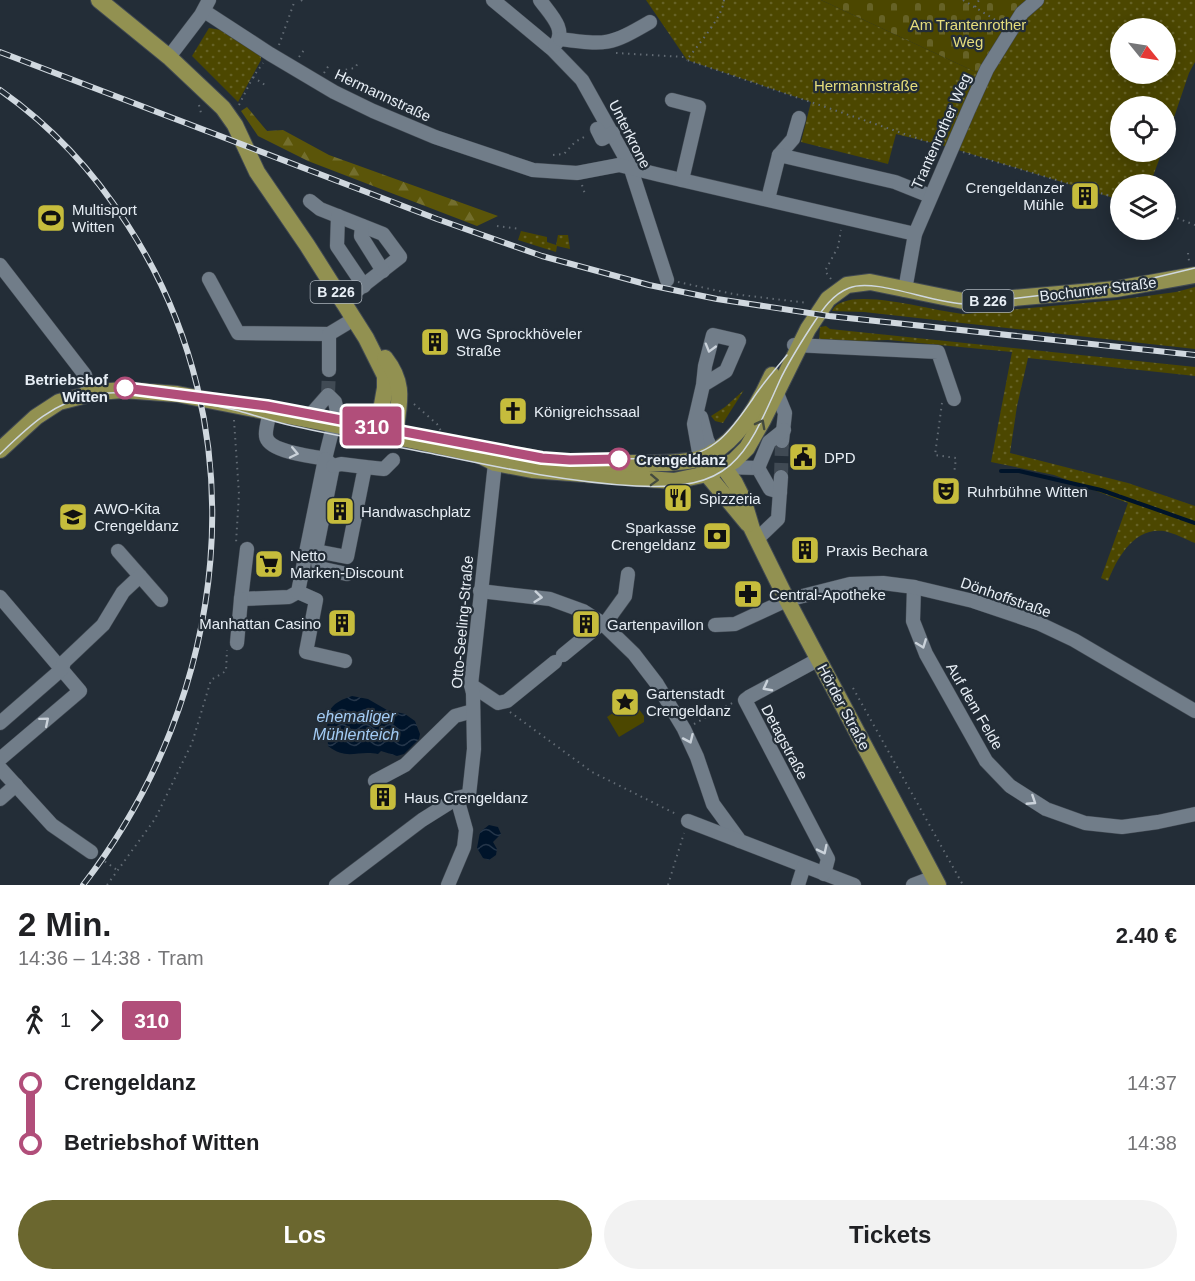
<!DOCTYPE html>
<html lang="de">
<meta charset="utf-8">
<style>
body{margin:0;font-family:Arial,sans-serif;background:#f2f2f2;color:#202124;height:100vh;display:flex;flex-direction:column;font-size:22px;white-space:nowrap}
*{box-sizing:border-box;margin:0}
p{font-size:20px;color:#757577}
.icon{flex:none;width:33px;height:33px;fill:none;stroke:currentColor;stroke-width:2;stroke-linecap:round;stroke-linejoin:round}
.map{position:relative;height:885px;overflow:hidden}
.drawer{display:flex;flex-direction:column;background:#fff;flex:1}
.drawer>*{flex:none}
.badge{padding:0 12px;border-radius:4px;font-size:21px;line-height:39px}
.needle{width:39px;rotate:120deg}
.tools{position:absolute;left:1110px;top:18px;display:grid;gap:12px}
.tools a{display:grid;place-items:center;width:66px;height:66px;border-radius:50%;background:#fff;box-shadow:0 3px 15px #0003;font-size:30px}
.map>.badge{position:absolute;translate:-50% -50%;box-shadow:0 0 0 3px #fff}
.legs{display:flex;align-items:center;gap:9px;height:66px;padding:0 18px;font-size:20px}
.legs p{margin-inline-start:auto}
.summary{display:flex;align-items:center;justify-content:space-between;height:102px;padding:0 18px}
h1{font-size:33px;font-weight:800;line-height:45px}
.cta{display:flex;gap:12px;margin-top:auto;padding:12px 18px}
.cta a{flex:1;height:69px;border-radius:36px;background:#6b672f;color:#fff;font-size:24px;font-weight:800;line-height:69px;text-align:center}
.cta a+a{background:#f2f2f2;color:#202124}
ul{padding:0 18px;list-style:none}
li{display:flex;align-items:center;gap:21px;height:60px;font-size:22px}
li i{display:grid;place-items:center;width:9px;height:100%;margin:0 8px;background:currentColor}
li i::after{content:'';width:15px;height:15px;margin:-8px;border:4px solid;border-radius:50%;background:#fff}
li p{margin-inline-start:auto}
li:first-child i{background:linear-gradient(#0000 50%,currentColor 0)}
li:last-child i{background:linear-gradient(currentColor 50%,#0000 0)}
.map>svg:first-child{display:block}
.grass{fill:url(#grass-dots);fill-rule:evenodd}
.forest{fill:url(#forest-firs)}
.cemetery{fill:url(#cemetery-stones)}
.park{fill:#4c4700}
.water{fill:url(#water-waves)}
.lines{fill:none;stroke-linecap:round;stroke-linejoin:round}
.stream{stroke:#00142a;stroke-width:4}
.minor-tunnel{stroke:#404a54;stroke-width:14;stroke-dasharray:14 7;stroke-linecap:butt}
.minor-casing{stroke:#414952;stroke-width:15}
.major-casing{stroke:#414952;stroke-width:18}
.path{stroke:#626b74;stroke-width:2;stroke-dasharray:1.5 4.5;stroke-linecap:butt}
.minor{stroke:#717d89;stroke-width:14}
.major{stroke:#929151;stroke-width:16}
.tram{stroke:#d0d8df;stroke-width:1.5}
.rail-casing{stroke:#d0d8df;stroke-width:6}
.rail{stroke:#232d37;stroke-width:4;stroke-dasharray:11;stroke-linecap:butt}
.oneway{stroke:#cad2da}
.oneway2{stroke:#444b3f}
.line-1-casing{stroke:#fff;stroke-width:14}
.line-1{stroke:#b14e7a;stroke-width:9}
.stop-1-dot{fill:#fff;stroke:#b14e7a;stroke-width:3}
.labels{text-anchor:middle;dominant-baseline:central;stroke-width:4.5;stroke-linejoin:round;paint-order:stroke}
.shield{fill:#232d37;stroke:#acb4bc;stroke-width:1.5}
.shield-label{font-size:14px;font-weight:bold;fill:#e7eef5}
.park-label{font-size:15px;fill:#e5dd7c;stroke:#232d37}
.street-label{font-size:15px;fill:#e7eef5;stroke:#232d37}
.poi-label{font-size:15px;fill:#e7eef5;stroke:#232d37;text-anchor:start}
.stop-label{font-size:15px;font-weight:bold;fill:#e7eef5;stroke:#232d37;text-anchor:end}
.water-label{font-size:16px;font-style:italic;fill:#a3ccf5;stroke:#232d37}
</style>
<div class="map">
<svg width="1195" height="885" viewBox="0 0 1195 885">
<defs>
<pattern id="grass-dots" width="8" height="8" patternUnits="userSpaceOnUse" patternTransform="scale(1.5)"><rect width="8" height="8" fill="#4c4700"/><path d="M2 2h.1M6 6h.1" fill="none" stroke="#666226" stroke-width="1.8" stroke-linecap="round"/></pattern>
<pattern id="forest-firs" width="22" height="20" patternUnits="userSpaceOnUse" patternTransform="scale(1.5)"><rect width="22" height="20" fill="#5b5509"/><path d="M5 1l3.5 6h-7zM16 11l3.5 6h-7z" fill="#736e2d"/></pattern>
<pattern id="cemetery-stones" width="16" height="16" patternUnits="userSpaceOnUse" patternTransform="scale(1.5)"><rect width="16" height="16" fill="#4c4700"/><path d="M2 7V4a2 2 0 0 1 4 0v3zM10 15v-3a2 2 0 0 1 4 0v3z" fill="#666226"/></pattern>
<pattern id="water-waves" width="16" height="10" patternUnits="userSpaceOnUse" patternTransform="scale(1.5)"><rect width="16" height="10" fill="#00142a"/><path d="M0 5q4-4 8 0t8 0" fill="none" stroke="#25364a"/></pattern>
</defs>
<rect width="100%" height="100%" fill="#232d37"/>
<g class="grass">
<path d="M646 0H821L980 74 949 147 896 134 888 164 801 142 811 102 687 60Z"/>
<path d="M1041 0H1195V62L1189 73 1166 141V106H1120V152H1162L1150 184H1120V200L955 149C979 96 1001 42 1041 0ZM1120 28H1166V74H1120Z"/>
<path d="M209 28 221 30 261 56V60L238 102 192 56Z"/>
<path d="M521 231 547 237V242L556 245 558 235H568L570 249 557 246 556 252 518 240Z"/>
<path d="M1195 287V349L864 312 832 311C845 283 937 313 965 314L1117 300 1176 292Z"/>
<path d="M826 326 830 329 1195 367V376L1028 358 1017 406 1010 453 1128 483 1195 506V543C1185 539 1174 533 1164 531 1134 527 1117 558 1108 581L1101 578 1128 503 1054 475 991 462 1012 352 888 340 823 342 819 341 820 327Z"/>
<path d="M744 390 723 423 715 421 711 416 725 407Z"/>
</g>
<path class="forest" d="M247 107 267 131 283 130 329 155 498 216 477 226 308 161 258 136 241 111Z"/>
<path class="cemetery" d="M821 0H1027L980 74Z"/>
<path class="park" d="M632 700 644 716V722L619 737 607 717Z"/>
<g class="water">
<path d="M352 696 368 699 387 710 405 714 415 721 420 734 419 739 404 754 397 756 381 751 378 754C357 750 347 761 328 746 328 718 321 706 352 696Z"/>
<path d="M489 825 498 827 501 834 493 842 497 849 496 855 489 860 483 858 477 848 480 832Z"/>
</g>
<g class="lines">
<path class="stream" d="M1001 471H1019L1101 490 1195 523"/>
<g class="minor-tunnel">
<path d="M328 395 329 370"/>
<path d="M781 477 782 441"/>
</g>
<g class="minor-casing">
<g id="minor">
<path d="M493 0 552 49 582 80 630 166 667 280"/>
<path d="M540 0C549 13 568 30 555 45"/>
<path d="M204 11 270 54 334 92 373 111 435 137 533 170 577 173 619 165 660 175 915 234"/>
<path d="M560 39C606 45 609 46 650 22"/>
<path d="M169 57 201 15 209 0"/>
<path d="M672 100 699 107 682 180"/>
<path d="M597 129 602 139 613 133"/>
<path d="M779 155 793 139 799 118"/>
<path d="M768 199 779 155 895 182 930 196"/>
<path d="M310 201 320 209 383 234 400 257 342 302"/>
<path d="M338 216 337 246 364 286"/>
<path d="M362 226 361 236 383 271"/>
<path d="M0 265 85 375 89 393"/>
<path d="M209 279 238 333 329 334 354 319"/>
<path d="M905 290 915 234 968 111 987 69 1022 13 1037 0"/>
<path d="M794 345 938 352 954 399"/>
<path d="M329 370V334"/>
<path d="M770 389 776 391 785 413 782 441"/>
<path d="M269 413C269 420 265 429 266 436 268 452 312 456 325 459L337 411 335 402 328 395 306 420"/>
<path d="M701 417 707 440 713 452"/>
<path d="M700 458 694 424 703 385 705 366 713 335 739 341 726 371 703 385"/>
<path d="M365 467 384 469 393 460"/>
<path d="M723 467 758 468 770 489 780 492"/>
<path d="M758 468 769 442 784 430"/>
<path d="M757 539 778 519 781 477"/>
<path d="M247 549 241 599 289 597 298 592 325 459 333 466 316 551 319 568 347 574"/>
<path d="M118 551 140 576"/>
<path d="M316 551 347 557 365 467 341 464 333 466"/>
<path d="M914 587 913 621 926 654 986 761 1010 786 1046 809 1085 823 1122 827 1158 822 1195 814"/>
<path d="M480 591 550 599 583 611 602 623 634 654 657 684 684 729 697 757 713 804 740 841 854 885"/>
<path d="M298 592 316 600 306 652 345 661"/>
<path d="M0 597 80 691 0 759"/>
<path d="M604 625 625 596 628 574"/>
<path d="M715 625 735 624 787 600 850 584 883 583 914 587 973 601 1038 623 1074 640 1195 711"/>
<path d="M237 643 241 599"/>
<path d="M563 655 602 623"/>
<path d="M819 659 749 697 745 700 828 859 824 874"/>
<path d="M471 685 498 703 507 701 555 662"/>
<path d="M0 723 62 669 64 662 103 625 123 592 140 576 161 600"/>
<path d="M0 768 52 825 91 852"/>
<path d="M375 781 405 765 455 716 473 711"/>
<path d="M0 799 16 785"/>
<path d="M688 821 740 841"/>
<path d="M336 885 422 820 457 798 469 795 474 749 473 693 471 685 496 454"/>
<path d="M448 885 464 847 466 830 457 798"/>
<path d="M798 885 804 866"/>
<path d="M913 885 934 877"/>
</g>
</g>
<g class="major-casing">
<g id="major">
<path d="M99 0 169 57 223 108 235 125 257 172 307 245 366 338 385 376V388L377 433"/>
<path d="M385 358C407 386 398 405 395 437"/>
<path d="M0 450 36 417 59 402 98 392 123 390 177 394 377 433 477 454 495 463 532 470 674 481 707 474 734 461 747 448 763 420 808 329 828 299 847 285 870 282 968 302 1116 289 1195 275"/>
<path d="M713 452 735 483 743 499 752 529 787 600 938 885"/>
<path d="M478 454C504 451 529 458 555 462 581 465 608 464 634 463 655 463 677 464 698 459 734 449 758 406 772 375"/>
<path d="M704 466 710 478 748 524"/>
</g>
</g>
<g class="path">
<path d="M301 0 304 2"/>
<path d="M724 0C722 19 698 44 687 60L940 146"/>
<path d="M963 0 1002 24"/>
<path d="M975 7 979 0"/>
<path d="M279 45 295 0"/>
<path d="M616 53 684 57 687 60"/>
<path d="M299 57 304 50"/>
<path d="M324 73 329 65"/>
<path d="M253 77 265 85"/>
<path d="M339 79 344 70 355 68 358 63"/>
<path d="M365 94 369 86"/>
<path d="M199 105 201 113"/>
<path d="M239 105 253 77 263 63"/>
<path d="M963 152 1120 199"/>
<path d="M553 155 564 154 575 142 586 136"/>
<path d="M582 185 585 194"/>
<path d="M1166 214 1195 225"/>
<path d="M497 226 520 229"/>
<path d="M1188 253 1189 261"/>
<path d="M831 279 825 271 838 247 841 230"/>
<path d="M678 282 733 294 808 303"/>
<path d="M942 403 935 455 956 458 954 474"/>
<path d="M414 404 437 424 441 431"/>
<path d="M234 420 239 494 236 543"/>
<path d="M853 688 963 885"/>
<path d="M510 712 592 772 678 815"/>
<path d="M694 724 734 702"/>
<path d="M100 858 117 870"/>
<path d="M107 885 155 819 192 743 211 680 226 671 227 650"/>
<path d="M668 885 684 833"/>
</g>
<use href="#minor" class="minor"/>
<use href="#major" class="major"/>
<g class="tram">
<path d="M229 402 295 411 558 460 677 458C716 453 731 430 752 400 762 384 775 370 787 355"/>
<path d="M0 454C27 428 53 402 92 395 110 391 128 393 147 395 178 398 209 404 239 411 257 416 275 422 293 426 338 436 383 444 429 453 497 467 566 482 636 486 732 491 745 459 780 380 789 361 800 344 811 327 821 312 831 295 849 288 875 277 936 305 968 304L1120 286 1195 268"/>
</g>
<g class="rail-casing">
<g id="rail">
<path d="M0 52 437 219 542 256 649 285 717 299 829 316 1195 355"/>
<path d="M0 90C50 125 94 172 127 224 261 429 230 696 83 885"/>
</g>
</g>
<use href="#rail" class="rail"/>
</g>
<defs><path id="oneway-chevron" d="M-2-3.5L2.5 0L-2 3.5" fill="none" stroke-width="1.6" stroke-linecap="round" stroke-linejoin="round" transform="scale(1.5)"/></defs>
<g class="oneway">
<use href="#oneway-chevron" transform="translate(710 348) rotate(106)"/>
<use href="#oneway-chevron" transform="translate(294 453) rotate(12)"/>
<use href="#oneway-chevron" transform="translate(538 597) rotate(6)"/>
<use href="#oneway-chevron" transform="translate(922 644) rotate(69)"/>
<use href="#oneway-chevron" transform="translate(767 687) rotate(152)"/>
<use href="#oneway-chevron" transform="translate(45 721) rotate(-40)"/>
<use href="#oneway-chevron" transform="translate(689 739) rotate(66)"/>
<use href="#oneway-chevron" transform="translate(1032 801) rotate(33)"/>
<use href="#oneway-chevron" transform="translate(823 850) rotate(64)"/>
</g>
<g class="oneway2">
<use href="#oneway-chevron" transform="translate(761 424) rotate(-62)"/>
<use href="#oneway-chevron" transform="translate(654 480) rotate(2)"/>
</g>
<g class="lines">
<g class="line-1-casing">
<path id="line-1" d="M125 388 267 406 542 458 570 460 619 459"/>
</g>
<use href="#line-1" class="line-1"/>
</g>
<defs>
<g id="building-square" transform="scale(1.5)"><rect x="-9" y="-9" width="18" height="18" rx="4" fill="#c6bc3c" stroke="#232d37"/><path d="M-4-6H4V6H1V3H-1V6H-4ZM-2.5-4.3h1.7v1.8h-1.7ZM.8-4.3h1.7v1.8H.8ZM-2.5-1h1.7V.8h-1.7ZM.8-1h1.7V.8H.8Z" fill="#111"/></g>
<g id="stadium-square" transform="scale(1.5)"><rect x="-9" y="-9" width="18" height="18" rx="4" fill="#c6bc3c" stroke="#232d37"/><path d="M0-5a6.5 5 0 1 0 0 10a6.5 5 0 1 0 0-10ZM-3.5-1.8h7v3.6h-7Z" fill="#111"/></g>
<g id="church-square" transform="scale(1.5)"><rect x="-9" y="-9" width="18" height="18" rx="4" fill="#c6bc3c" stroke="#232d37"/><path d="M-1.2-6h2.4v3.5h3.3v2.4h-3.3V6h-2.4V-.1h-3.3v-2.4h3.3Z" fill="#111"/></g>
<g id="civic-square" transform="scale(1.5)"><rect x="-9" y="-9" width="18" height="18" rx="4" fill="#c6bc3c" stroke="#232d37"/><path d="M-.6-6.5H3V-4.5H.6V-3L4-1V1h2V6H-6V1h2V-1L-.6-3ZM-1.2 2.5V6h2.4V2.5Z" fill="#111"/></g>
<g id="theatre-square" transform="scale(1.5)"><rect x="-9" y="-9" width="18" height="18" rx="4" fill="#c6bc3c" stroke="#232d37"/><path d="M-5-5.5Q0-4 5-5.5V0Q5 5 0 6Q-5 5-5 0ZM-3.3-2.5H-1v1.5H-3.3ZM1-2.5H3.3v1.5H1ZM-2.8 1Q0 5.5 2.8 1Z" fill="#111"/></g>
<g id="restaurant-square" transform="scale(1.5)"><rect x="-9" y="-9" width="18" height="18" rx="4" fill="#c6bc3c" stroke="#232d37"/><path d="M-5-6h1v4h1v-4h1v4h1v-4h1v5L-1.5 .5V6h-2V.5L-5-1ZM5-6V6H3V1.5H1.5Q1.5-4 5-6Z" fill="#111"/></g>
<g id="school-square" transform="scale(1.5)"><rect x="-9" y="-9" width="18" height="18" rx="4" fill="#c6bc3c" stroke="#232d37"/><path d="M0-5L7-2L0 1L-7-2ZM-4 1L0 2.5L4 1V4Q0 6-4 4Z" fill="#111"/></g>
<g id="bank-square" transform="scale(1.5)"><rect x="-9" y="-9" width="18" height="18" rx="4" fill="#c6bc3c" stroke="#232d37"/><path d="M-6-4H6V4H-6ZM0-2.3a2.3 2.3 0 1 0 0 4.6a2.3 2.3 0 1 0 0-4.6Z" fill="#111"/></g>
<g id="supermarket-square" transform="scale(1.5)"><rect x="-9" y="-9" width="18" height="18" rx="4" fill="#c6bc3c" stroke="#232d37"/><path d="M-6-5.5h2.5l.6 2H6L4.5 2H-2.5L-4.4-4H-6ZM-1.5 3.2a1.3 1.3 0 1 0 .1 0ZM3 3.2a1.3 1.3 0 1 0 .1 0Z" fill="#111"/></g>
<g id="pharmacy-square" transform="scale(1.5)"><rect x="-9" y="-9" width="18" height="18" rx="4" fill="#c6bc3c" stroke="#232d37"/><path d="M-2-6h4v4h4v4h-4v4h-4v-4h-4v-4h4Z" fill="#111"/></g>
<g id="sight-square" transform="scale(1.5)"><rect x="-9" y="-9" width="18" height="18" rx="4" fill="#c6bc3c" stroke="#232d37"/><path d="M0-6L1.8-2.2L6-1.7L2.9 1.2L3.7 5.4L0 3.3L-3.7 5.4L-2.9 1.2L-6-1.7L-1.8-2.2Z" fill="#111"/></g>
</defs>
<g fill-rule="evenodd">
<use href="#building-square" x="1085" y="196"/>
<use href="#stadium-square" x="51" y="218"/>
<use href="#building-square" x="435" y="342"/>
<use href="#church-square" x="513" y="411"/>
<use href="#civic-square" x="803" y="457"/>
<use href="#theatre-square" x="946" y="491"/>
<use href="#restaurant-square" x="678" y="498"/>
<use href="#building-square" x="340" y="511"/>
<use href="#school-square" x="73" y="517"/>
<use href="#bank-square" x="717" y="536"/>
<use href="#building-square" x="805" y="550"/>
<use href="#supermarket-square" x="269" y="564"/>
<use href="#pharmacy-square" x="748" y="594"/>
<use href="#building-square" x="342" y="623"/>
<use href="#building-square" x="586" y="624"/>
<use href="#sight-square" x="625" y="702"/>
<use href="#building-square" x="383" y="797"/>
</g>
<g class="stop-1-dot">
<circle cx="125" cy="388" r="10"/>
<circle cx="619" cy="459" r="10"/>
</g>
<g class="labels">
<g class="shield">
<rect x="310.5" y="281" width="51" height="22" rx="4.5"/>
<rect x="962.5" y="290" width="51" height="22" rx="4.5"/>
</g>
<g class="shield-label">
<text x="336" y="292">B 226</text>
<text x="988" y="301">B 226</text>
</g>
<g class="park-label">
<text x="968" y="24">Am Trantenrother<tspan x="968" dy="17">Weg</tspan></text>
<text x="866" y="85">Hermannstraße</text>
</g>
<g class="street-label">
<text transform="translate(383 95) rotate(25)">Hermannstraße</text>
<text transform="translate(941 131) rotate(-66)">Trantenrother Weg</text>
<text transform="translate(630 134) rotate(63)">Unterkrone</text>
<text transform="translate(1098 289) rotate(-7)">Bochumer Straße</text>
<text transform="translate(1006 597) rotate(19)">Dönhoffstraße</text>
<text transform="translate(462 622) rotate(-85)">Otto-Seeling-Straße</text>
<text transform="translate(975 706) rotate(60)">Auf dem Felde</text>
<text transform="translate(844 707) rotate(62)">Hörder Straße</text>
<text transform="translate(785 742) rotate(62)">Detagstraße</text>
</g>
<g class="poi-label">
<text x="1064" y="187" text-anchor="end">Crengeldanzer<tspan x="1064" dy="17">Mühle</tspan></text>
<text x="72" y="209">Multisport<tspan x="72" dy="17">Witten</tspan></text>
<text x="456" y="333">WG Sprockhöveler<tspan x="456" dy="17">Straße</tspan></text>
<text x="534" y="411">Königreichssaal</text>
<text x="824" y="457">DPD</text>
<text x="967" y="491">Ruhrbühne Witten</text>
<text x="699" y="498">Spizzeria</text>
<text x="94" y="508">AWO-Kita<tspan x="94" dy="17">Crengeldanz</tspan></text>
<text x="361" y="511">Handwaschplatz</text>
<text x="696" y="527" text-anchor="end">Sparkasse<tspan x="696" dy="17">Crengeldanz</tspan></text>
<text x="826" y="550">Praxis Bechara</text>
<text x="290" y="555">Netto<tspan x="290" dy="17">Marken-Discount</tspan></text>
<text x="769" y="594">Central-Apotheke</text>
<text x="321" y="623" text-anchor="end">Manhattan Casino</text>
<text x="607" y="624">Gartenpavillon</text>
<text x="646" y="693">Gartenstadt<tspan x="646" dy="17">Crengeldanz</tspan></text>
<text x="404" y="797">Haus Crengeldanz</text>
</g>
<g class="stop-label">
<text x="108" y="379">Betriebshof<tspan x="108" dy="17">Witten</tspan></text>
<text x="636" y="459" text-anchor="start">Crengeldanz</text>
</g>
<g class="water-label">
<text x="356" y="716">ehemaliger<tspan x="356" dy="18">Mühlenteich</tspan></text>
</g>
</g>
</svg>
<div class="tools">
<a><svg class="needle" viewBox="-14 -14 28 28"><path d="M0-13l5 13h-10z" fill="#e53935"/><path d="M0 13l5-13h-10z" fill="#757577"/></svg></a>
<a><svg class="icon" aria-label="locate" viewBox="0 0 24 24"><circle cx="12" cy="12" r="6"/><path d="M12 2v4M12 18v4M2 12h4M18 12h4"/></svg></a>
<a><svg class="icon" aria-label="layers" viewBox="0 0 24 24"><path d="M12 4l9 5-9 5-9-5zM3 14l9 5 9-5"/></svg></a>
</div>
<b class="badge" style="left:372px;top:426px;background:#b14e7a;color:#fff">310</b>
</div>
<section class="drawer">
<div class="summary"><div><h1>2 Min.</h1><p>14:36 – 14:38 · Tram</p></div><b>2.40 €</b></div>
<div class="legs"><svg class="icon" aria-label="walk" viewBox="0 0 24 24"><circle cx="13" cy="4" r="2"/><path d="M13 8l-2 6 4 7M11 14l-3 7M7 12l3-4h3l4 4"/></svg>1<svg class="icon" aria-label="forward" viewBox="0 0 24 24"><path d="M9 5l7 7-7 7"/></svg><b class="badge" style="background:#b14e7a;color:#fff">310</b></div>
<ul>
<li><i style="color:#b14e7a"></i><b>Crengeldanz</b><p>14:37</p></li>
<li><i style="color:#b14e7a"></i><b>Betriebshof Witten</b><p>14:38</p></li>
</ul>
<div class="cta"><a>Los</a><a>Tickets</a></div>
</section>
